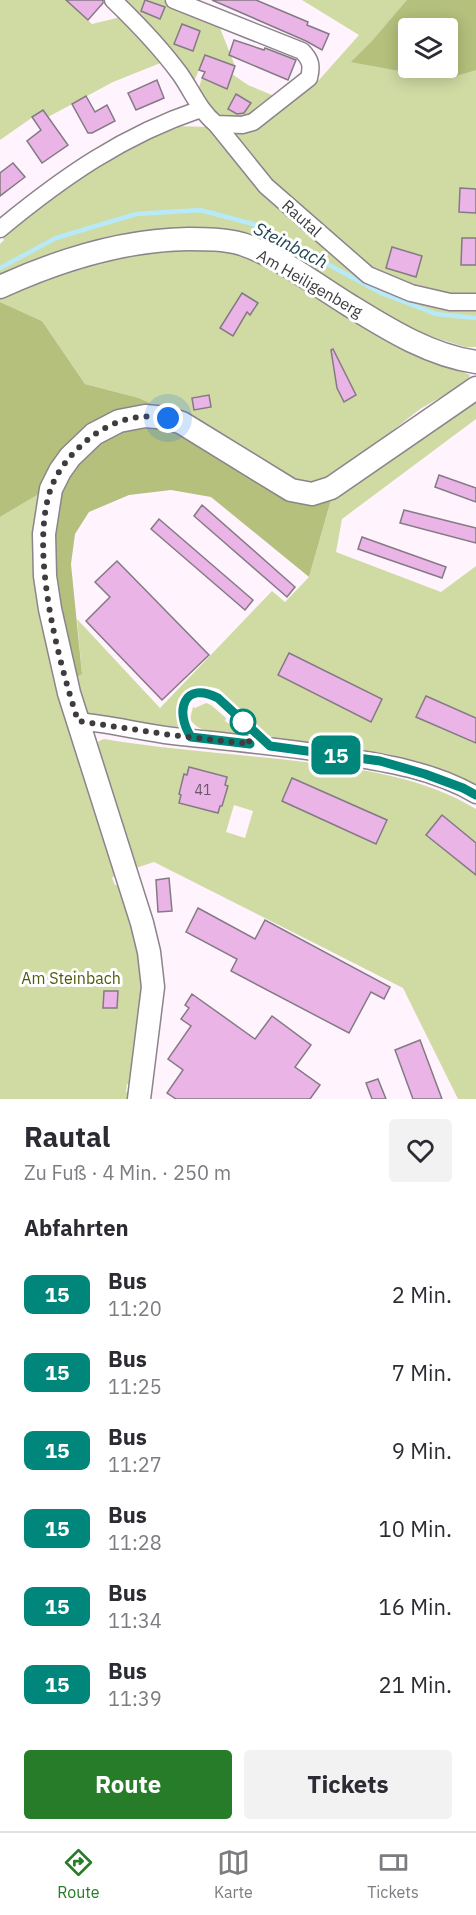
<!DOCTYPE html>
<html lang="de">
<meta charset="utf-8">
<style>
body{margin:0;font-family:"IBM Plex Sans",sans-serif;background:#f2f2f3;color:#2b2b33;height:100vh;display:flex;flex-direction:column;font-size:22px;white-space:nowrap}
*{box-sizing:border-box;margin:0}
p{font-size:20px;color:#7c7c81}
.icon{flex:none;width:33px;height:33px;fill:none;stroke:currentColor;stroke-width:2;stroke-linecap:round;stroke-linejoin:round}
.map{position:relative;height:1099px;overflow:hidden}
.panel{display:flex;flex-direction:column;background:#fff;flex:1}
.panel>*{flex:none}
.badge{padding:0 12px;border-radius:9px;font-size:21px;line-height:39px}
.buttons{position:absolute;left:398px;top:18px;display:grid;gap:12px}
.buttons a{display:grid;place-items:center;width:60px;height:60px;border-radius:6px;background:#fff;box-shadow:0 3px 15px #0003;font-size:30px}
.you{position:absolute;width:30px;height:30px;margin:-15px;border:4px solid #fff;border-radius:50%;background:#1a73e8;box-shadow:0 0 0 9px #1a73e833}
.map>.badge{position:absolute;translate:-50% -50%;box-shadow:0 0 0 3px #fff}
h2{padding:0 24px;font-size:22px;line-height:54px}
.round{display:grid;place-items:center;flex:none;width:63px;height:63px;border-radius:6px;background:#f2f2f3}
.overview{display:flex;align-items:center;justify-content:space-between;height:102px;padding:0 24px}
h1{font-size:28px;font-weight:700;line-height:45px}
.primary-button{display:flex;gap:12px;margin-top:auto;padding:12px 24px}
.primary-button a{flex:1;height:69px;border-radius:6px;background:#277c29;color:#fff;font-size:24px;font-weight:700;line-height:69px;text-align:center}
.primary-button a+a{background:#f2f2f3;color:#2b2b33}
ul{padding:0;list-style:none}
li{display:flex;align-items:center;gap:18px;height:78px;padding:0 24px}
li div{flex:1}
li b{display:block;font-size:22px}
li em{font-style:normal}
li .badge{min-width:66px;font-weight:700;text-align:center}
.tab-bar{display:flex;justify-content:space-around;align-items:center;height:84px;border-top:2px solid #e1e1e2;background:#fff;font-size:16px;color:#7c7c81}
.tab-bar a{display:grid;justify-items:center;gap:3px}
.tab-bar .current{color:#277c29}
.map>svg:first-child{display:block}
.green{fill:#d0daa3;fill-rule:evenodd}
.forest{fill:#b4c07c;fill-rule:evenodd}
.lines{fill:none;stroke-linecap:round;stroke-linejoin:round}
.stream{stroke:#b8e9f9;stroke-width:4.5}
.building{fill:#eab4e7;stroke:#847a83;stroke-width:1.5}
.street-casing{stroke:#8d838c;stroke-width:19}
.secondary-casing{stroke:#8d838c;stroke-width:25}
.street{stroke:#fff;stroke-width:16}
.secondary{stroke:#fff;stroke-width:22}
.line-casing{stroke:#fff;stroke-width:14}
.line{stroke:#00867a;stroke-width:9}
.walk{stroke:#3f3b3f;stroke-width:6;stroke-dasharray:0 10.8}
.stop-dot{fill:#fff;stroke:#00867a;stroke-width:3}
.labels{text-anchor:middle;dominant-baseline:central;stroke-width:6;stroke-linejoin:round;paint-order:stroke}
.number-label{font-size:14px;fill:#6a5969}
.street-label{font-size:16px;fill:#3f3b3f;stroke:#fff}
.park-label{font-size:16px;fill:#525b0d;stroke:#fff}
.water-label{font-size:18px;font-style:italic;fill:#1e4551;stroke:#fff}
</style>
<div class="map">
<svg width="476" height="1099" viewBox="0 0 476 1099">
<rect width="100%" height="100%" fill="#fff4fe"/>
<g class="green">
<path d="M0 0H70L68 2 92 24 121 17 163 62 113 82 48 117 43 110 0 140Z"/>
<path d="M119 0H163L218 23 235 66 205 55 193 84ZM182 24 200 31 193 51 174 44Z"/>
<path d="M302 0H476V347H465L401 327 211 232 0 280V244L4 240 1 235 71 181 170 126 213 127 220 135 292 99 319 80 359 35ZM408 28H447V68H408Z"/>
<path d="M232 74 248 85 279 98C262 110 235 133 214 114 208 108 203 97 198 90L202 78 223 87Z"/>
<path d="M155 249 239 250 450 366 470 375 467 382 420 409 332 478 307 484 295 482 171 413 139 398 85 384 42 321 0 302V295L30 278Z"/>
<path d="M476 395V419L342 519 336 552 441 592 476 566V718L426 696 416 717 476 743V786L431 767 388 754 275 738C251 730 237 706 219 689 191 679 171 699 179 727L99 718C79 711 77 699 72 680L82 674 77 619 160 708 272 591 285 602 309 577 333 493ZM289 653 382 700 371 721 279 675Z"/>
<path d="M44 491 38 535 118 872 112 878 115 885 123 886 141 953 144 988 135 1083 127 1084 126 1092 132 1093 133 1099H0V517Z"/>
<path d="M206 703 211 705 226 718 225 721 232 726 234 724 239 728 238 734C222 732 198 734 190 719L193 707 195 708Z"/>
<path d="M104 739C170 750 238 754 305 762 363 769 425 778 476 809V843L426 834 476 875V1099H458L403 988 154 862 133 869 96 746 99 741ZM189 767 227 778 225 785 228 786 222 806H220L217 813 179 803 181 795 179 793 184 774 187 775ZM292 778 387 820 377 843 282 801ZM234 805 253 811 245 838 226 832Z"/>
</g>
<g class="forest">
<path d="M407 0H476V70L456 76 405 72 351 62 373 40ZM447 28V68H408V28Z"/>
<path d="M0 302 42 321 85 384 139 398 171 413 131 411 44 491 0 517Z"/>
<path d="M165 424 229 461 333 493 309 577 211 497 171 490 129 495 89 512 75 534 71 564 82 674 72 680 67 669 51 536 66 475 109 432Z"/>
</g>
<g class="lines">
<path class="stream" d="M0 268 56 238 136 214 200 210 253 224 381 293 436 314 476 318"/>
</g>
<g class="building">
<path d="M66 0H103V3L88 20Z"/>
<path d="M145 0 165 7 160 19 141 11Z"/>
<path d="M212 0H256L308 22 307 25 329 34 322 50 306 41Z"/>
<path d="M182 24 200 31 193 51 174 44Z"/>
<path d="M234 40 264 50 265 48 296 60 288 80 229 55Z"/>
<path d="M205 55 235 66 227 89 202 78 205 72 199 70Z"/>
<path d="M157 80 164 98 136 110 128 93Z"/>
<path d="M236 94 251 103 244 113 237 114 228 109Z"/>
<path d="M86 96 95 112 107 105 115 121 92 133H88L72 104Z"/>
<path d="M43 110 68 145 42 163 27 141 41 130 32 117Z"/>
<path d="M13 163 25 177 0 196V173Z"/>
<path d="M460 188 476 189V213L459 212Z"/>
<path d="M462 238H476V265H461Z"/>
<path d="M392 247 422 256 416 277 386 268Z"/>
<path d="M242 293 258 303 250 315 247 312 233 336 220 328Z"/>
<path d="M333 349 356 395 344 402 337 388 331 350Z"/>
<path d="M209 395 211 407 194 410 192 398Z"/>
<path d="M439 475 476 488V502L435 487Z"/>
<path d="M202 505 295 587 287 597 194 516Z"/>
<path d="M404 510 476 528V543L400 523Z"/>
<path d="M159 519 253 600 245 610 151 529Z"/>
<path d="M362 537 446 567 442 578 358 549Z"/>
<path d="M117 561 209 655 162 700 86 621 110 597 95 582Z"/>
<path d="M289 653 382 699 371 722 278 675Z"/>
<path d="M426 696 476 718V743L416 717Z"/>
<path d="M189 767 227 777 225 785 228 786 222 806H220L218 813 179 803 181 795 179 794 184 774 187 775Z"/>
<path d="M292 778 387 820 376 844 282 801Z"/>
<path d="M442 815 476 843V875L426 835Z"/>
<path d="M169 878 172 911 158 912 156 880Z"/>
<path d="M198 908 255 939 265 920 390 987 384 999 371 992 349 1033 231 971 237 959 186 932Z"/>
<path d="M104 991H118L117 1008H103Z"/>
<path d="M192 994 255 1039 272 1016 311 1045 295 1067 320 1085 310 1099H176L167 1093 183 1070 168 1059 191 1026 181 1019 189 1008 185 1005Z"/>
<path d="M420 1040 442 1099H413L395 1050Z"/>
<path d="M378 1079 386 1099H372L366 1083Z"/>
</g>
<g class="lines">
<g class="street-casing">
<g id="street">
<path d="M113 0C137 23 160 47 180 74 192 91 199 110 216 124L242 125 253 122 309 78C312 66 311 60 302 51L174 0"/>
<path d="M216 124 266 186 368 275 411 293 450 302H476"/>
<path d="M0 229C63 177 123 135 201 109"/>
<path d="M78 721C110 724 141 732 173 736 229 742 285 747 341 756 387 763 435 771 476 795"/>
</g>
</g>
<g class="secondary-casing">
<g id="secondary">
<path d="M0 287C59 260 123 240 188 239 206 239 224 239 242 244 280 257 315 284 349 305 388 329 429 355 476 362"/>
<path d="M139 1099 153 987 149 952 142 923 69 693 50 609 45 576 44 534 51 489 60 471 70 457 94 434 119 421 145 416 168 418 182 423 291 490 312 494 331 488 476 388"/>
</g>
</g>
<use href="#street" class="street"/>
<use href="#secondary" class="secondary"/>
</g>
<g class="lines">
<g class="line-casing">
<path id="line" d="M250 744 191 737C174 711 184 680 218 698L270 746 380 761 425 774 463 788 476 795"/>
</g>
<use href="#line" class="line"/>
<path class="walk" d="M168 418C139 413 114 420 91 437 73 451 57 470 50 491 30 554 58 659 78 721L171 735 250 744 243 722"/>
</g>
<circle class="stop-dot" cx="243" cy="722" r="12"/>
<g class="labels">
<g class="number-label">
<text x="203" y="790">41</text>
</g>
<g class="street-label">
<text transform="translate(302 218) rotate(42)">Rautal</text>
<text transform="translate(310 283) rotate(30)">Am Heiligenberg</text>
</g>
<g class="park-label">
<text x="71" y="978">Am Steinbach</text>
</g>
<g class="water-label">
<text transform="translate(291 245) rotate(27)">Steinbach</text>
</g>
</g>
</svg>
<div class="buttons">
<a><svg class="icon" aria-label="layers" viewBox="0 0 24 24"><path d="M12 4l9 5-9 5-9-5zM3 14l9 5 9-5"/></svg></a>
</div>
<div class="you" style="left:168px;top:418px"></div>
<b class="badge" style="left:336px;top:755px;background:#00867a;color:#fff">15</b>
</div>
<section class="panel">
<div class="overview"><div><h1>Rautal</h1><p>Zu Fuß · 4 Min. · 250 m</p></div><a class="round"><svg class="icon" aria-label="heart" viewBox="0 0 24 24"><path d="M12 20l-8-8c-3-5 5-10 8-4 3-6 11-1 8 4z"/></svg></a></div>
<h2>Abfahrten</h2>
<ul>
<li><span class="badge" style="background:#00867a;color:#fff">15</span><div><b>Bus</b><p>11:20</p></div><em>2 Min.</em></li>
<li><span class="badge" style="background:#00867a;color:#fff">15</span><div><b>Bus</b><p>11:25</p></div><em>7 Min.</em></li>
<li><span class="badge" style="background:#00867a;color:#fff">15</span><div><b>Bus</b><p>11:27</p></div><em>9 Min.</em></li>
<li><span class="badge" style="background:#00867a;color:#fff">15</span><div><b>Bus</b><p>11:28</p></div><em>10 Min.</em></li>
<li><span class="badge" style="background:#00867a;color:#fff">15</span><div><b>Bus</b><p>11:34</p></div><em>16 Min.</em></li>
<li><span class="badge" style="background:#00867a;color:#fff">15</span><div><b>Bus</b><p>11:39</p></div><em>21 Min.</em></li>
</ul>
<div class="primary-button"><a>Route</a><a>Tickets</a></div>
</section>
<nav class="tab-bar">
<a class="current"><svg class="icon" aria-label="directions" viewBox="0 0 24 24"><path d="M12 3l9 9-9 9-9-9zM9 14v-3h6M13 9l2 2-2 2"/></svg>Route</a>
<a><svg class="icon" aria-label="map" viewBox="0 0 24 24"><path d="M3 6l6-2 6 2 6-2v14l-6 2-6-2-6 2zM9 4v14M15 6v14"/></svg>Karte</a>
<a><svg class="icon" aria-label="tickets" viewBox="0 0 24 24"><path d="M3 7h18v10H3zM15 7v10"/></svg>Tickets</a>
</nav>
